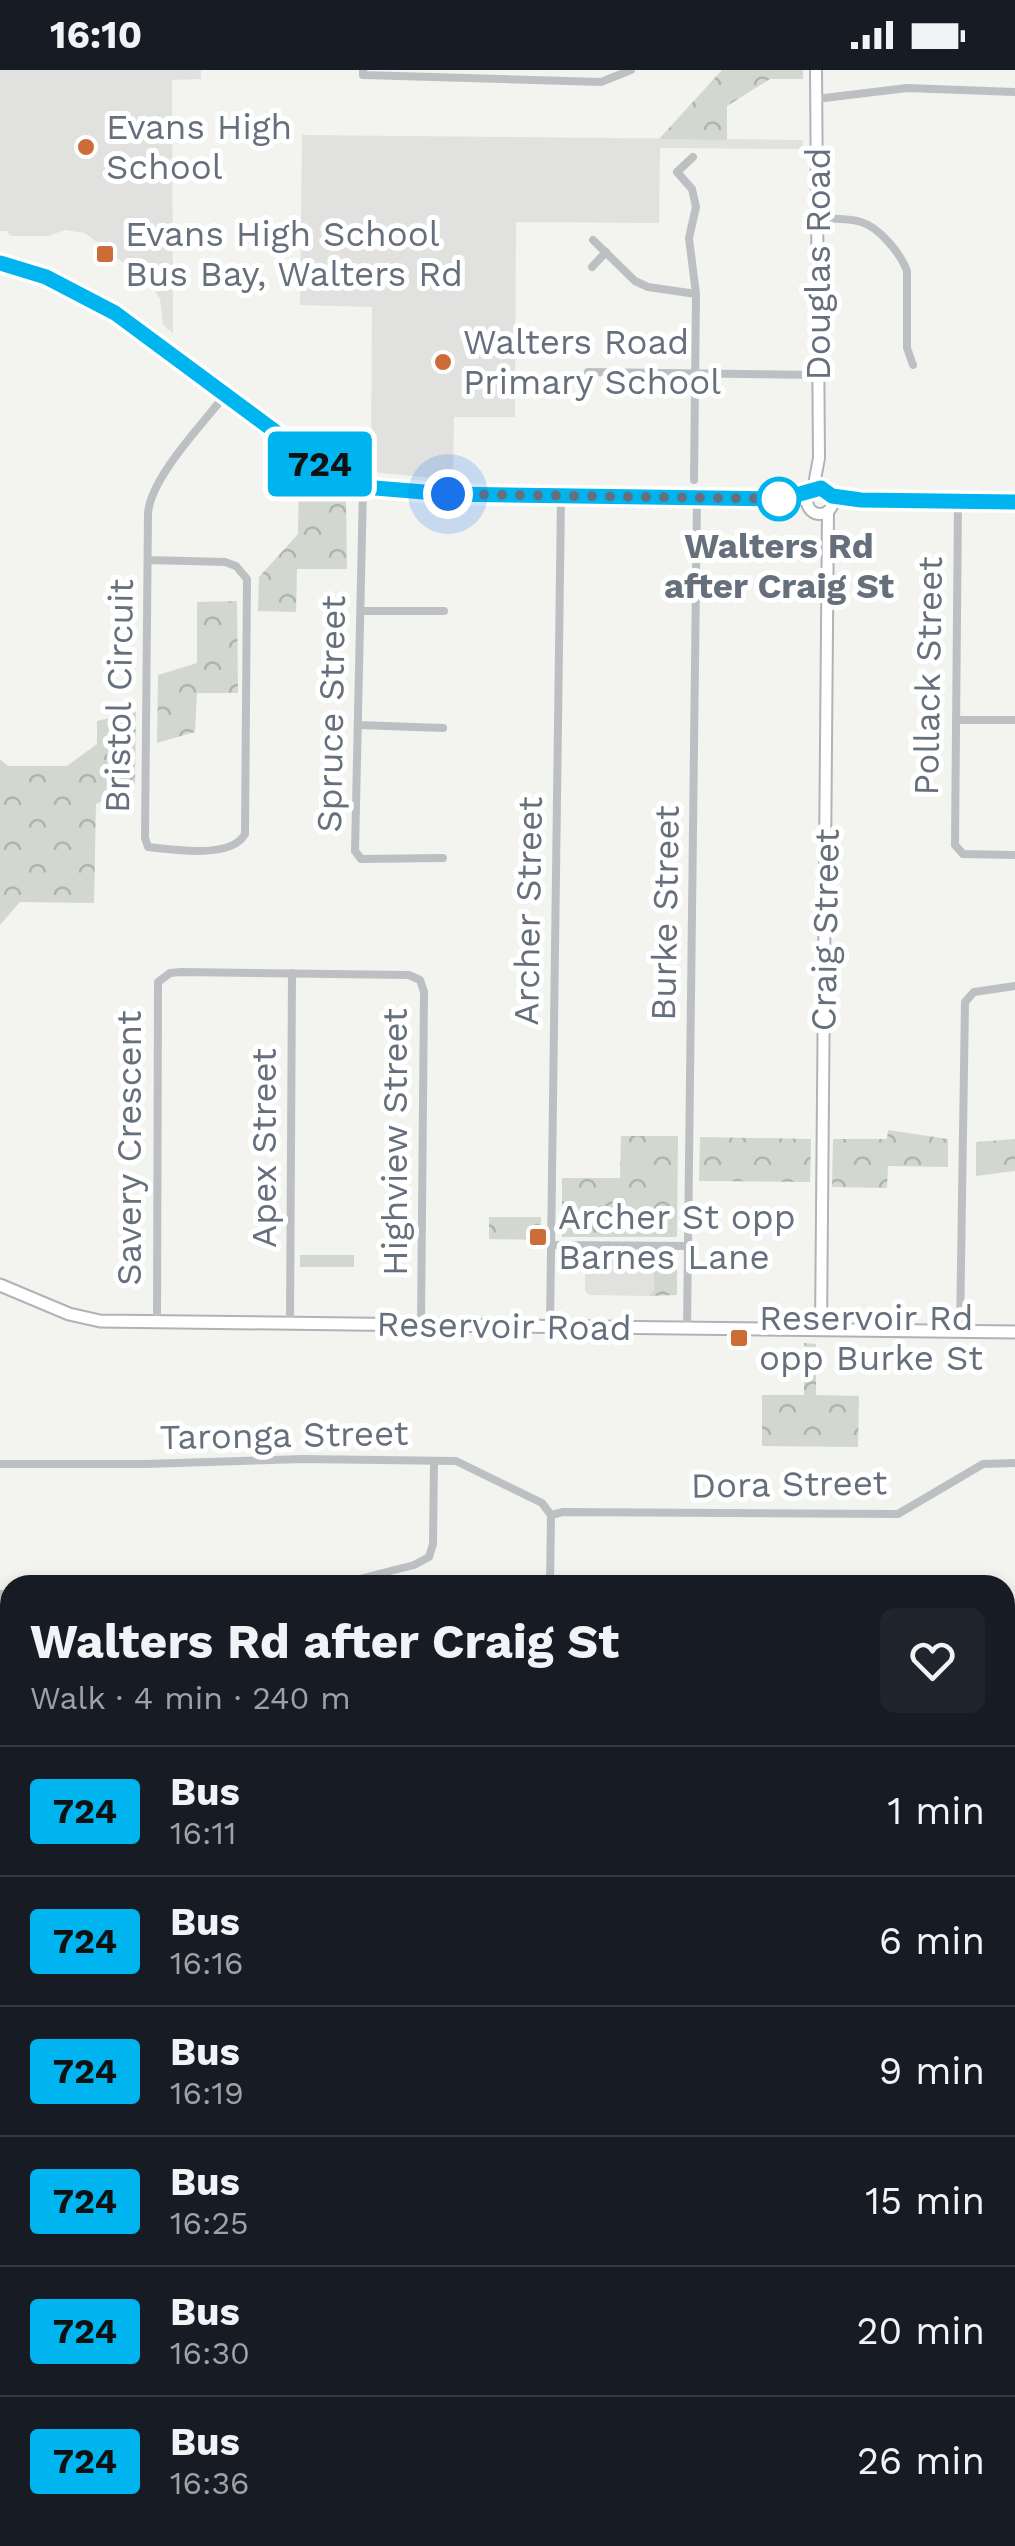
<!DOCTYPE html>
<meta charset="utf-8">
<style>
body{margin:0;font-family:"Work Sans",sans-serif;background:#20242c;color:#f1f3f6;height:100vh;display:flex;flex-direction:column;font-size:38px;white-space:nowrap}
*{box-sizing:border-box;margin:0}
p{font-size:32px;color:#9ea1a6}
.icon{flex:none;width:55px;height:55px;fill:none;stroke:currentColor;stroke-width:2;stroke-linecap:round;stroke-linejoin:round}
.map{position:relative;flex:1;overflow:hidden}
.panel{position:absolute;left:0px;top:1505px;width:1015px;height:972px;display:flex;flex-direction:column;background:#171b24;border-radius:30px 30px 0 0;box-shadow:0 5px 15px #0003}
.panel>*{flex:none}
.badge{padding:0 20px;border-radius:8px;font-size:35px;line-height:65px}
.you{position:absolute;width:50px;height:50px;margin:-25px;border:8px solid #fff;border-radius:50%;background:#1a73e8;box-shadow:0 0 0 15px #1a73e833}
.map>.badge{position:absolute;translate:-50% -50%;box-shadow:0 0 0 5px #fff}
.round{display:grid;place-items:center;flex:none;width:105px;height:105px;border-radius:15px;background:#20242c}
.overview{display:flex;align-items:center;justify-content:space-between;height:170px;padding:0 30px}
h1{font-size:48px;font-weight:700;line-height:75px}
ul{padding:0;list-style:none}
li{display:flex;align-items:center;gap:30px;height:130px;padding:0 30px;border-top:2px solid #363941}
li div{flex:1}
li b{display:block;font-size:38px}
li em{font-style:normal}
li .badge{min-width:110px;font-weight:700;text-align:center}
.status{display:flex;justify-content:space-between;align-items:center;height:70px;padding:0 50px;background:#171b24;direction:ltr}
.status svg{height:28px;fill:currentColor}
.map>svg:first-child{display:block}
.built{fill:#e1e2e0}
.forest{fill:url(#forest-crowns)}
.lines{fill:none;stroke-linecap:round;stroke-linejoin:round}
.secondary-casing{stroke:#b0b3b8;stroke-width:14}
.primary-casing{stroke:#afb2b6;stroke-width:15}
.street{stroke:#bdc0c3;stroke-width:8}
.secondary{stroke:#fff;stroke-width:10}
.primary{stroke:#fff;stroke-width:11}
.line-casing{stroke:#fff;stroke-width:22}
.line{stroke:#00b5ef;stroke-width:15}
.walk{stroke:#66707d;stroke-width:10;stroke-dasharray:0 18}
.poi-dot{fill:#cd6c37;stroke:#fff;stroke-width:4}
.stop-dot{fill:#fff;stroke:#00b5ef;stroke-width:5}
.labels{text-anchor:middle;dominant-baseline:central;stroke-width:10;stroke-linejoin:round;paint-order:stroke}
.poi-label{font-size:35px;fill:#66707d;stroke:#fff;text-anchor:start}
.street-label{font-size:35px;fill:#66707d;stroke:#fff}
.stop-label{font-size:35px;font-weight:bold;fill:#66707d;stroke:#fff}
</style>
<div class="status"><b>16:10</b><svg viewBox="0 0 49 12"><path d="M0 12V9h3v3zM5 12V6h3v6zM10 12V3h3v9zM15 12V0h3v12zM26 1h20v11H26zM47 4h2v5h-2z"/></svg></div>
<div class="map">
<svg width="1015" height="2476" viewBox="0 0 1015 2476">
<defs>
<pattern id="forest-crowns" width="20" height="18" patternUnits="userSpaceOnUse" patternTransform="scale(2.5)"><rect width="20" height="18" fill="#d2d8d0"/><path d="M2 6a3 3 0 1 1 6 0M12 15a3 3 0 1 1 6 0" fill="none" stroke="#aeb4ae"/></pattern>
</defs>
<rect width="100%" height="100%" fill="#f3f3f0"/>
<g class="built">
<path d="M0 0H201V9L172 10 173 263 163 255 160 229 150 213 85 163 65 160 48 166H10L7 161H0Z"/>
<path d="M302 65 803 70V79L660 78 659 153 516 152 515 347H454L453 410 371 402 372 237 300 235Z"/>
<path d="M585 1182 654 1183V1220L649 1226 589 1225 585 1221Z"/>
</g>
<g class="forest">
<path d="M722 0H803V9H770L727 36V70L659 69Z"/>
<path d="M299 398 346 426 347 499H297L296 542 258 541 259 507 298 464Z"/>
<path d="M237 531 238 623H197L195 662 157 673 158 605 197 593V532Z"/>
<path d="M136 642 135 715 96 734 94 833 20 832 0 855V689L8 696H67L97 674V651Z"/>
<path d="M888 1060 948 1069V1097L888 1096 887 1118 832 1117 833 1069H887Z"/>
<path d="M621 1066H678L677 1167H562V1108H620Z"/>
<path d="M700 1067 811 1069 810 1112 699 1111Z"/>
<path d="M1015 1069V1101L976 1106V1072Z"/>
<path d="M489 1147H541L540 1170 489 1169Z"/>
<path d="M654 1183H677V1225L649 1226 654 1220Z"/>
<rect x="300" y="1185" width="54" height="12"/>
<path d="M804 1273 816 1274V1325L859 1326 858 1377 762 1376V1325H804Z"/>
<path d="M0 1666C6 1678 10 1757 10 1778L0 1779Z"/>
</g>
<g class="lines">
<g class="secondary-casing">
<g id="secondary">
<path d="M0 193 46 207 115 243 300 380 363 417 448 424 783 429 811 422"/>
<circle cx="820" cy="431" r="13"/>
<path d="M813 420 819 388 816 0"/>
<path d="M832 425 861 430 1015 432"/>
<path d="M821 1260 828 441"/>
<path d="M1005 2082 1015 2081"/>
<path d="M0 2104 10 2101"/>
<path d="M0 2112 10 2114"/>
<path d="M38 2476V2468"/>
</g>
</g>
<g class="primary-casing">
<path id="primary" d="M0 1215 69 1244 100 1251 1015 1262"/>
</g>
<g class="street">
<path d="M363 0V5L601 12 631 0"/>
<path d="M816 29 907 18 1015 22"/>
<path d="M693 87 677 102 692 119 696 137 689 168 696 224 694 410"/>
<path d="M818 148C832 149 848 148 861 152 879 157 901 184 907 201V278L913 295"/>
<path d="M593 170 635 211 648 217 696 224"/>
<path d="M592 197 606 182"/>
<path d="M588 302 818 305"/>
<path d="M363 417 355 781 361 789 443 788"/>
<path d="M958 431 955 775 963 784 1015 785"/>
<path d="M148 490 225 492 236 496 247 509 245 764C232 789 173 780 148 777L145 768 148 443C151 407 202 355 225 325"/>
<path d="M361 541H444"/>
<path d="M956 650H1015"/>
<path d="M358 655 443 658"/>
<path d="M551 1175 688 1176"/>
<path d="M157 1251 158 912 170 903 181 902 409 905 420 910 424 922 421 1254"/>
<path d="M290 1254 292 903"/>
<path d="M550 1257 561 427"/>
<path d="M687 1258 697 428"/>
<path d="M960 1261 965 932 974 922 1015 916"/>
<path d="M0 1394H145L303 1389 456 1391 542 1433 551 1445"/>
<path d="M551 1445 563 1442 898 1444 983 1394 1015 1393"/>
<path d="M336 1515 414 1495 429 1487 433 1474 434 1391"/>
<path d="M550 1515 551 1445"/>
<path d="M0 1524H10"/>
<path d="M1005 1575H1015"/>
<path d="M0 1658H10"/>
<path d="M1005 1707H1015"/>
<path d="M3 1788H10"/>
<path d="M1005 1838H1015"/>
<path d="M1005 2203 1015 2202"/>
<path d="M570 2476V2468"/>
<path d="M697 2476V2468"/>
<path d="M884 2476V2468"/>
</g>
<use href="#secondary" class="secondary"/>
<use href="#primary" class="primary"/>
</g>
<g class="lines">
<g class="line-casing">
<path id="line" d="M0 193 46 207 115 243 300 380 363 417 448 424 782 429 821 418 832 426 861 430 1015 432"/>
</g>
<use href="#line" class="line"/>
<path class="walk" d="M448 424 782 429H779"/>
</g>
<g class="poi-dot">
<circle cx="86" cy="77" r="10"/>
<rect x="95" y="174" width="20" height="20" rx="5"/>
<circle cx="443" cy="292" r="10"/>
<rect x="528" y="1157" width="20" height="20" rx="5"/>
<rect x="729" y="1258" width="20" height="20" rx="5"/>
</g>
<circle class="stop-dot" cx="779" cy="429" r="20"/>
<g class="labels">
<g class="poi-label">
<text x="106" y="57">Evans High<tspan x="106" dy="40">School</tspan></text>
<text x="125" y="164">Evans High School<tspan x="125" dy="40">Bus Bay, Walters Rd</tspan></text>
<text x="463" y="272">Walters Road<tspan x="463" dy="40">Primary School</tspan></text>
<text x="558" y="1147">Archer St opp<tspan x="558" dy="40">Barnes Lane</tspan></text>
<text x="759" y="1248">Reservoir Rd<tspan x="759" dy="40">opp Burke St</tspan></text>
</g>
<g class="street-label">
<text transform="translate(818 194) rotate(-90)">Douglas Road</text>
<text transform="translate(928 606) rotate(-89)">Pollack Street</text>
<text transform="translate(119 626) rotate(-89)">Bristol Circuit</text>
<text transform="translate(331 644) rotate(-89)">Spruce Street</text>
<text transform="translate(528 841) rotate(-89)">Archer Street</text>
<text transform="translate(665 843) rotate(-89)">Burke Street</text>
<text transform="translate(825 860) rotate(-89)">Craig Street</text>
<text transform="translate(395 1072) rotate(-90)">Highview Street</text>
<text transform="translate(129 1078) rotate(-90)">Savery Crescent</text>
<text transform="translate(264 1078) rotate(-90)">Apex Street</text>
<text transform="translate(504 1256) rotate(1)">Reservoir Road</text>
<text transform="translate(284 1365) rotate(-1)">Taronga Street</text>
<text transform="translate(789 1414) rotate(-1)">Dora Street</text>
</g>
<g class="stop-label">
<text x="779" y="476">Walters Rd<tspan x="779" dy="40">after Craig St</tspan></text>
</g>
</g>
</svg>
<div class="you" style="left:448px;top:424px"></div>
<b class="badge" style="left:320px;top:394px;background:#00b5ef;color:#111">724</b>
<section class="panel">
<div class="overview"><div><h1>Walters Rd after Craig St</h1><p>Walk · 4 min · 240 m</p></div><a class="round"><svg class="icon" aria-label="heart" viewBox="0 0 24 24"><path d="M12 20l-8-8c-3-5 5-10 8-4 3-6 11-1 8 4z"/></svg></a></div>
<ul>
<li><span class="badge" style="background:#00b5ef;color:#111">724</span><div><b>Bus</b><p>16:11</p></div><em>1 min</em></li>
<li><span class="badge" style="background:#00b5ef;color:#111">724</span><div><b>Bus</b><p>16:16</p></div><em>6 min</em></li>
<li><span class="badge" style="background:#00b5ef;color:#111">724</span><div><b>Bus</b><p>16:19</p></div><em>9 min</em></li>
<li><span class="badge" style="background:#00b5ef;color:#111">724</span><div><b>Bus</b><p>16:25</p></div><em>15 min</em></li>
<li><span class="badge" style="background:#00b5ef;color:#111">724</span><div><b>Bus</b><p>16:30</p></div><em>20 min</em></li>
<li><span class="badge" style="background:#00b5ef;color:#111">724</span><div><b>Bus</b><p>16:36</p></div><em>26 min</em></li>
</ul>
</section>
</div>
